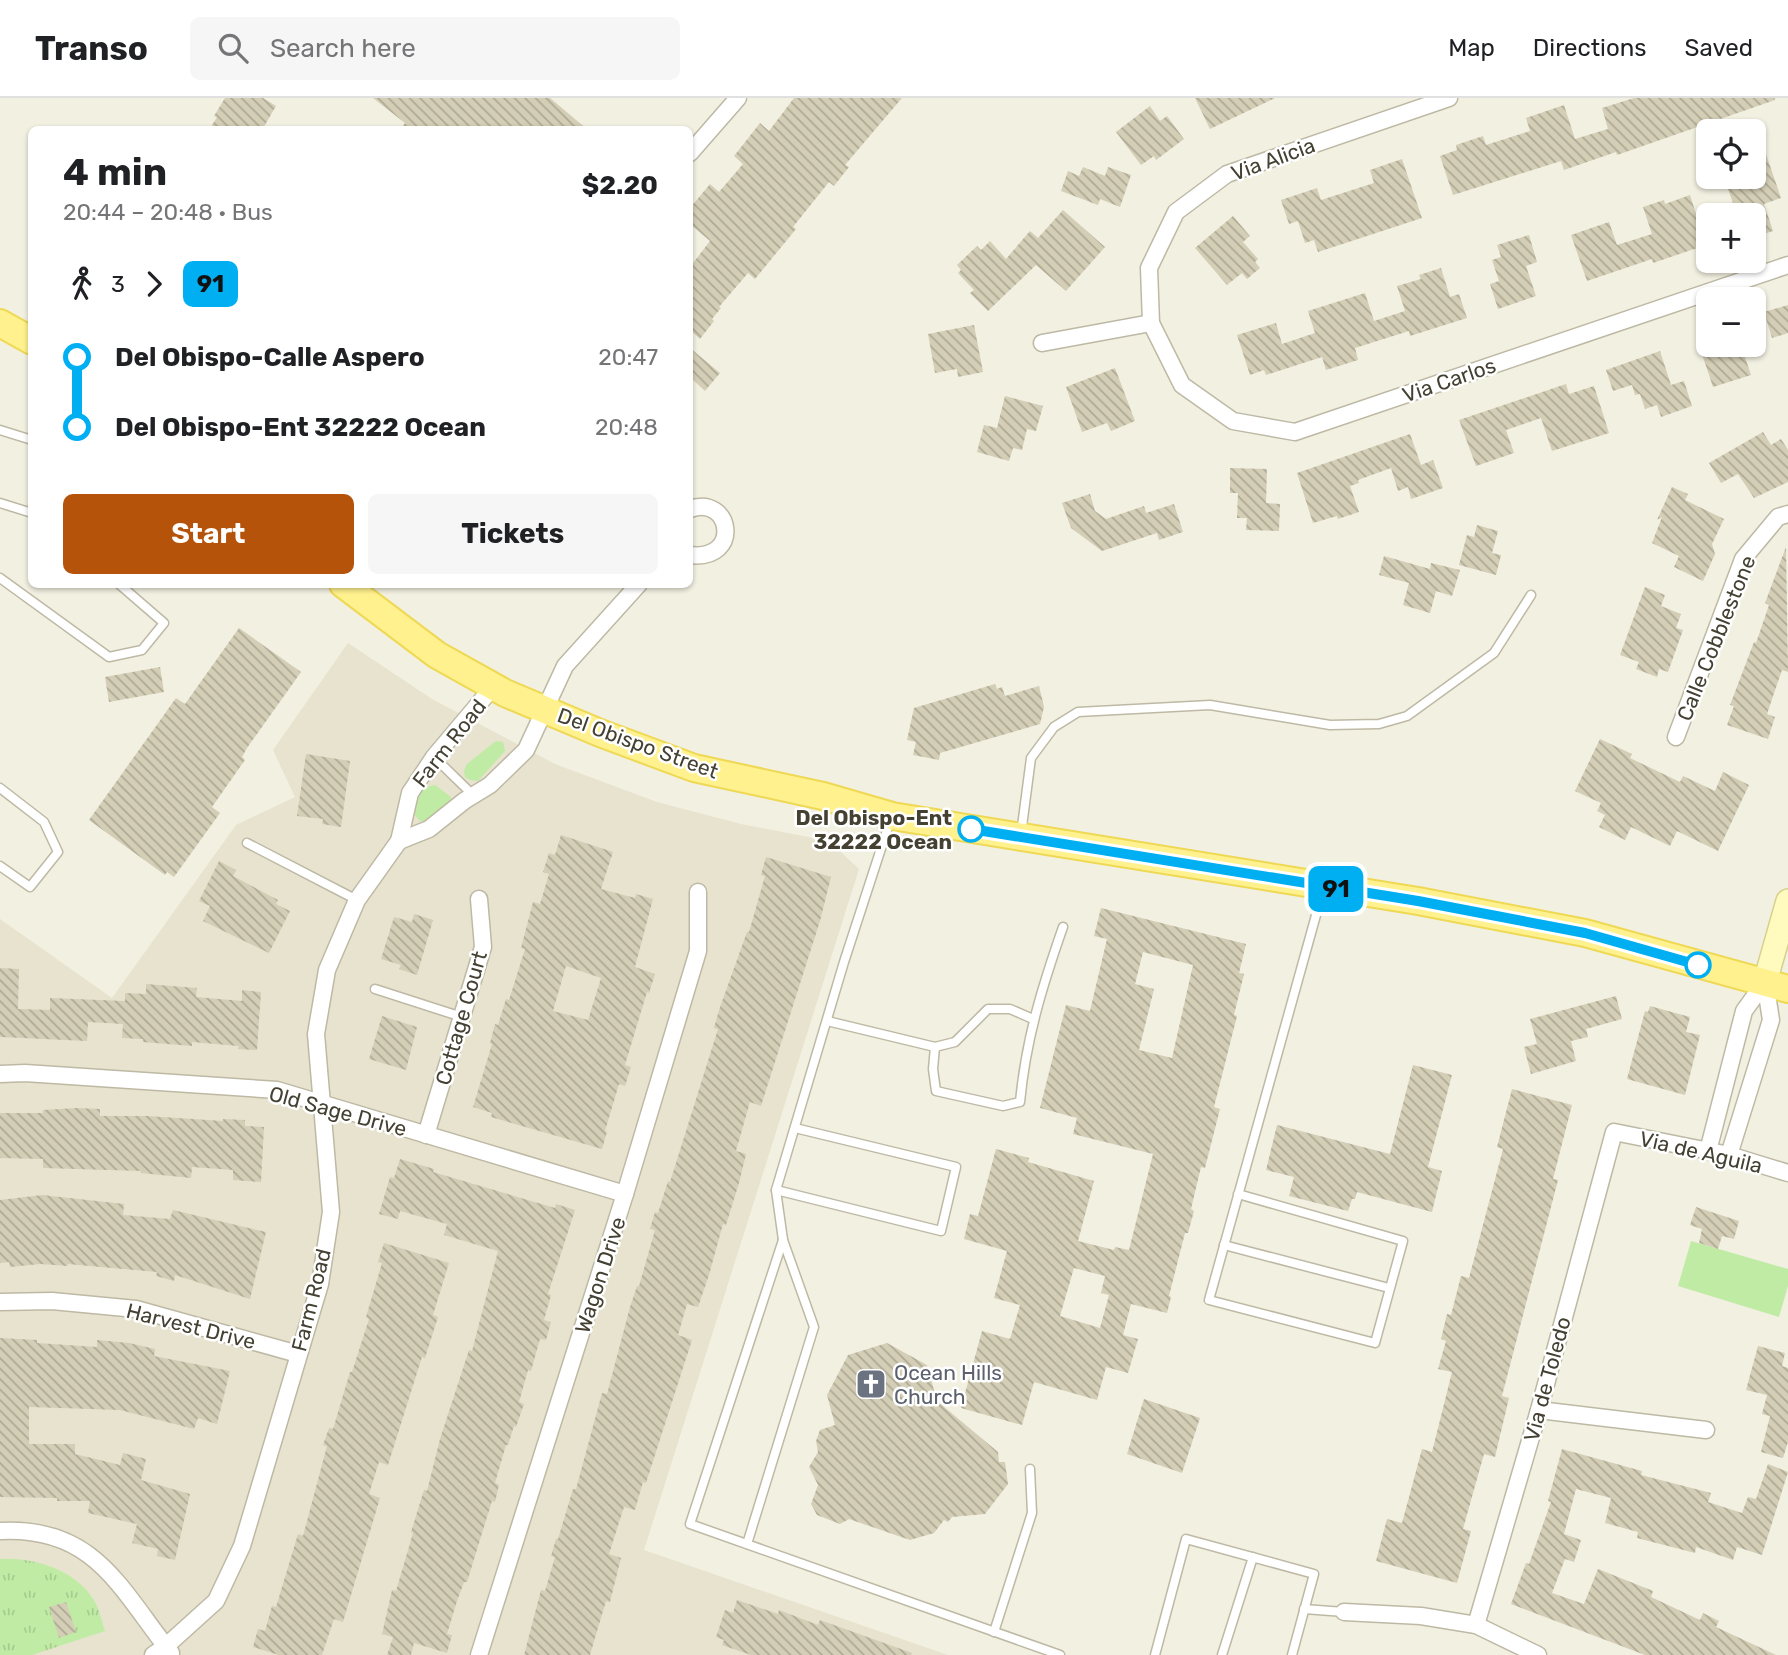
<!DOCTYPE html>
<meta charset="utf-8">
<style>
body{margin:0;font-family:Rubik,sans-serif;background:#f6f6f6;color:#202124;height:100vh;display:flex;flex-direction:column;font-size:26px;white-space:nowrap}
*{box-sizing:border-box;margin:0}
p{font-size:23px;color:#757577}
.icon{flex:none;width:38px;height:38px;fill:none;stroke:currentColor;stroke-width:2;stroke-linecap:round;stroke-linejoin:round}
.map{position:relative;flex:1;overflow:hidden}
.side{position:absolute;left:28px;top:28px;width:665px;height:462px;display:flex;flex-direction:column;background:#fff;border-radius:10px;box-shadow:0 2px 5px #0004}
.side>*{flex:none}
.badge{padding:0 14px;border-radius:10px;font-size:24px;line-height:46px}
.tools{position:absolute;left:1696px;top:21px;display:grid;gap:14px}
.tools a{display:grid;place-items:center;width:70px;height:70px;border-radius:10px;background:#fff;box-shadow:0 2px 5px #0004;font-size:35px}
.map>.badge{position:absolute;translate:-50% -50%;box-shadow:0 0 0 4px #fff}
.legs{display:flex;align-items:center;gap:10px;height:77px;padding:0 35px;font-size:23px}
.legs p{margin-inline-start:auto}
.summary{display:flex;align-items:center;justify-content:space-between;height:119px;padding:0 35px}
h1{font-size:38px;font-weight:700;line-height:52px}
.action{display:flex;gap:14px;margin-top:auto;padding:14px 35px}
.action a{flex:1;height:80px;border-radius:10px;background:#b45309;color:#fff;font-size:28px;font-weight:700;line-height:80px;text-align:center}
.action a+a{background:#f6f6f6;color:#202124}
ul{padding:0 35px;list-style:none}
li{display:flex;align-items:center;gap:24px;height:70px;font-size:26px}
li i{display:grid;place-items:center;width:10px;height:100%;margin:0 9px;background:currentColor}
li i::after{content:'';width:18px;height:18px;margin:-9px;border:5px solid;border-radius:50%;background:#fff}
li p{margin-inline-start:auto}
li:first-child i{background:linear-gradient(#0000 50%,currentColor 0)}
li:last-child i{background:linear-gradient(currentColor 50%,#0000 0)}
header{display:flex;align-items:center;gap:42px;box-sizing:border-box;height:98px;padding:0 35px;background:#fff;border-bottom:2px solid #e0e0e0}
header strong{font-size:33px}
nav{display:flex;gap:38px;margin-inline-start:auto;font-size:24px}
.search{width:490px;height:63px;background:#f6f6f6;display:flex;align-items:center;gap:18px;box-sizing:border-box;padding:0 24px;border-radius:10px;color:#757577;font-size:26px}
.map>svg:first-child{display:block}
.residential{fill:#e7e3ce}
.green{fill:#c0eba5}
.park{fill:url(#park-tufts)}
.building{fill:url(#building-back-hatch);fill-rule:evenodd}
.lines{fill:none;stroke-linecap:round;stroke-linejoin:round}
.lane-casing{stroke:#beb9a4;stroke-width:11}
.street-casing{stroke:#beb9a4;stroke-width:19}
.secondary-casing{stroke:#d6d08c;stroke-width:26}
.primary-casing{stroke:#eed854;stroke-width:30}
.lane{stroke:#fff;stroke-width:8}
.street{stroke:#fff;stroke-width:16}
.secondary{stroke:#fffabe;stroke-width:23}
.primary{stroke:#fff18d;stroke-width:26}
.line-1-casing{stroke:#fff;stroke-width:16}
.line-1{stroke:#00aff2;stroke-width:10}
.stop-1-dot{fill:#fff;stroke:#00aff2;stroke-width:3.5}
.labels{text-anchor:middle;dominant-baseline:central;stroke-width:5;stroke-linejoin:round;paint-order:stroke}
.street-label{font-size:21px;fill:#444032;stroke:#fff}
.stop-label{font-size:21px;font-weight:bold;fill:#444032;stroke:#fff;text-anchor:end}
.worship-label{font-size:21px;fill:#5b616d;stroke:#fff;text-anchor:start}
</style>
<header>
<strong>Transo</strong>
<div class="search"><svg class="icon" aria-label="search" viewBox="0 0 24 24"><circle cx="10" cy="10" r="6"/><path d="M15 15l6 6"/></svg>Search here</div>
<nav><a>Map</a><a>Directions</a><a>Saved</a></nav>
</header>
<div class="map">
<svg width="1788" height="1557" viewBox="0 0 1788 1557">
<defs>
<pattern id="park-tufts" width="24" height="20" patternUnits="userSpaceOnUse" patternTransform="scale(1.75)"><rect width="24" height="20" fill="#c0eba5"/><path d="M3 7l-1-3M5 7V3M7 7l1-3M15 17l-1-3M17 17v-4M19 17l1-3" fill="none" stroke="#a6cb8e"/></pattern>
<pattern id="building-back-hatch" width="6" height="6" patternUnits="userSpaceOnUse" patternTransform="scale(1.75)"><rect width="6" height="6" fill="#d4ceb6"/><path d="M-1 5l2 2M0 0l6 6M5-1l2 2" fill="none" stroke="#aea995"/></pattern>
</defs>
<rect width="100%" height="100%" fill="#f2f0e1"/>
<path class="residential" d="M348 545 432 601 555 666 657 704 741 726 829 743 859 771 644 1452 948 1557H0V821L112 900 236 727 295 699 273 652Z"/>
<g class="green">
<path d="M496 643 503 644 505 653 478 683 470 682 465 679 464 672 467 666Z"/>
<path d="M435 687 451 699 450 707 425 724 420 723 413 715C418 702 419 689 435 687Z"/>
<path d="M1691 1143 1788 1171V1188L1779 1219 1678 1188Z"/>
</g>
<path class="park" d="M0 1461C36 1459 79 1473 96 1506 100 1514 102 1525 105 1533L32 1557H0Z"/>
<g class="building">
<path d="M225 0H263L276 8 262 32H209L217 19 214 18Z"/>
<path d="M373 0H550L588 32H400L405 25Z"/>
<path d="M794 0H902L845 67 849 69 834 88 829 84 793 129 796 131 755 181 748 175 719 209 721 210 712 221 714 223 700 241 690 232V169L710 143 690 126V110L710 86 719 94 743 66 734 58 760 25 769 33Z"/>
<path d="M1195 0H1275L1210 31Z"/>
<path d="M1634 0H1775V2L1617 57 1616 54 1564 72 1561 63 1453 97 1440 58 1457 52 1456 47 1483 38 1486 47 1530 33 1526 20 1564 7 1575 41 1608 31 1602 10Z"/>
<path d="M1150 8 1160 23 1167 18 1184 41 1156 62 1154 58 1141 67 1116 34Z"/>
<path d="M1756 27 1781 100 1764 106 1773 133 1754 139V117H1737L1724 79H1754V28Z"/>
<path d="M1402 61 1422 120 1318 154 1314 142 1305 145 1298 123 1289 126 1281 102 1317 90 1321 102 1374 85 1370 72Z"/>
<path d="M1083 69 1105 78 1108 69 1131 77 1120 109 1100 101 1098 107 1061 93 1068 73 1079 78Z"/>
<path d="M1690 97 1706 147 1653 165 1652 161 1587 183 1571 137 1609 124 1617 147 1652 136 1643 109 1664 102 1665 106Z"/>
<path d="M1063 112 1105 149 1066 193 1036 167 988 213 970 195 974 192 958 175 961 172 957 167 977 148 981 152 990 143 1006 161 1030 133 1038 140Z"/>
<path d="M1233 118 1250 138 1243 144 1258 161 1255 164 1260 170 1247 181 1242 175 1227 187 1195 150Z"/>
<path d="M1529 137 1537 164 1526 168 1536 198 1498 211 1490 186 1499 183 1492 162 1501 159 1497 147Z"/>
<path d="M1441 170 1450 199 1459 196 1467 220 1410 238 1409 233 1355 250 1358 262 1326 272 1322 259 1266 277 1264 272 1250 277 1237 237 1276 225 1282 246 1315 235 1308 213 1365 195 1374 223 1405 213 1397 188 1421 181 1419 177Z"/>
<path d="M1788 207V235L1772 240 1764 214Z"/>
<path d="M974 227 983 274 958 279 957 271 935 275 928 236Z"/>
<path d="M1699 247H1741L1751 277 1713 289Z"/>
<path d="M690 250 720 275 705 293 690 279Z"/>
<path d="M1660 253 1671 287 1684 283 1692 308 1661 319 1657 307 1645 311 1640 296 1635 297 1632 287 1613 293 1606 272Z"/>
<path d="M1115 270 1135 323 1111 333 1107 325 1082 334 1066 289Z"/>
<path d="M1566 286 1569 296 1594 288 1609 335 1552 353 1541 320 1506 332 1514 355 1476 368 1459 322Z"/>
<path d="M1005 298 1043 308 1036 333 1027 331 1022 352 1013 350 1009 363 977 354 984 327 997 330Z"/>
<path d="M1763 334 1771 347 1781 341 1788 352V384L1754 400 1738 376 1721 385 1709 365Z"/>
<path d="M1410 336 1421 367 1433 362 1443 390 1411 401 1408 389 1398 393 1391 370 1358 382 1359 385 1350 388 1359 414 1338 421 1337 418 1313 425 1297 375Z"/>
<path d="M1230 370 1267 371 1266 405 1280 406 1279 433 1246 432 1247 420H1237L1238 395H1230Z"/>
<path d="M1672 389 1688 396 1685 402 1724 421 1712 446 1715 456 1703 483 1674 469 1679 458 1652 445 1662 419 1657 422Z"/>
<path d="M1090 396 1095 413 1106 421 1144 408 1146 415 1174 406 1183 434 1159 442 1157 435 1102 453 1071 430 1062 405Z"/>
<path d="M1477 427 1498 433 1492 455 1501 457 1496 477 1459 467 1467 437 1474 439Z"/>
<path d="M1786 449 1788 574 1782 572 1767 616 1775 619 1768 641 1727 627 1734 608 1730 607 1754 544 1756 545 1769 507 1765 505Z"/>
<path d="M1384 458 1430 471 1431 465 1460 472 1452 498 1436 493 1430 515 1403 507 1409 485 1379 477Z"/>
<path d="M1645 489 1665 497 1661 508 1681 516 1676 530 1683 532 1668 574 1659 571 1657 579 1636 571 1639 564 1620 557Z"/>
<path d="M239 530 301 574 247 650 242 659 245 662 212 709 220 715 174 779 167 774 165 777 89 722 176 600 185 606Z"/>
<path d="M160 569 164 594 109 604 105 579Z"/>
<path d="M995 586 997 591 1002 589 1005 598 1039 588 1044 609 1040 626 940 655 939 662 913 657 916 644 907 642 914 610Z"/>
<path d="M1600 641 1632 656 1630 660 1680 684 1683 678 1715 693 1723 674 1749 687 1718 753 1677 733 1670 748 1631 729 1625 742 1599 729 1605 717 1597 713 1601 705 1575 693Z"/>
<path d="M306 656 350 663 341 729 322 726 323 721 297 718Z"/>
<path d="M561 737 613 754 601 791 635 800 636 796 653 801 635 869 655 876 649 895 647 894 625 967 631 969 625 988 619 986 605 1033 607 1034 602 1051 491 1019 492 1015 473 1009 492 946 490 945 495 926 498 927 506 901 509 902 525 851 521 850 533 804 540 806 549 776 543 774 549 755 555 757ZM566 868 601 880 588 922 553 913Z"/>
<path d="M766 759 831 779 820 823 761 1008 750 1004 736 1053 746 1056 739 1085 726 1127 723 1126 709 1177 698 1209 687 1206 678 1237 692 1242 646 1385 643 1384 635 1412 624 1409 609 1456 621 1460 610 1504 606 1503 590 1557H524L541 1492 545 1493 555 1459 551 1458 556 1441H558L573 1391H576L602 1295 607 1296 630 1209 637 1188H639L655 1132 650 1131 655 1114 658 1115 668 1083 670 1084 718 931 714 930 719 912 747 834H749L765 778 761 777Z"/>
<path d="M219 763 236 772 233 778 278 802 276 806 290 813 269 855 203 823 210 808 199 803Z"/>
<path d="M1101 810 1246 846 1239 875 1244 876 1234 917 1237 918 1214 1009 1220 1011 1205 1070 1201 1069 1191 1111 1194 1113 1188 1135H1185L1169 1198 1171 1199 1167 1215 1131 1206 1123 1237 1138 1241 1128 1275 1106 1269 1097 1302 1034 1284 1022 1327 961 1310 982 1233 1010 1241 1020 1207 994 1200 1007 1153 964 1141 970 1116 978 1118 996 1051 1029 1060 1028 1064 1094 1083 1078 1143 1114 1152 1115 1149 1129 1152 1153 1056 1073 1036 1077 1020 1040 1010 1066 907 1090 913 1107 841 1094 838ZM1143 854 1193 867 1172 960 1139 952 1154 891 1135 886ZM1074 1170 1105 1178 1101 1195 1109 1197 1100 1230 1060 1218Z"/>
<path d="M414 816 433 822 417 877 399 871 401 867 381 861 394 819 412 824Z"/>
<path d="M0 870 19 871 18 911 50 912V900L125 903V895L146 896V886L197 890 196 899 242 903V892L261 894 257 952 238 951 239 948 192 944V948L143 944V941L122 940 123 926 88 924 87 943 0 939Z"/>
<path d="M1616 898 1622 921 1586 931 1588 939 1571 943 1576 963 1531 976 1524 949 1537 946 1530 921Z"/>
<path d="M1650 908 1690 919 1686 934 1700 937 1685 997 1627 981 1645 913 1648 914Z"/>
<path d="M382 918 417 929 406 972 369 961Z"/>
<path d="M1413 967 1452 977 1428 1069 1442 1073 1432 1114 1357 1094 1355 1101H1352L1348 1113 1289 1098 1294 1079 1266 1072 1277 1027 1390 1056Z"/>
<path d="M1512 991 1572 1007 1553 1081 1558 1082 1502 1298 1509 1300 1495 1359 1484 1356 1463 1431 1471 1433 1457 1485 1376 1463 1387 1421 1402 1425 1422 1351 1432 1354 1452 1274 1438 1271 1446 1243 1441 1241 1447 1216 1451 1217 1461 1178 1469 1180 1503 1051 1497 1049Z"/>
<path d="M77 1010 100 1011V1018H147L223 1023V1021L245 1022V1028L264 1029 261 1084 233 1082V1072L192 1069 191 1080 141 1075V1073L43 1070V1061L0 1060V1015H43V1012Z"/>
<path d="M400 1061 434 1071 433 1074 555 1110 556 1106 575 1112 548 1196 551 1197 544 1222 551 1224 546 1242 540 1241 531 1273 528 1272 519 1304 524 1306 516 1329 514 1328 508 1347H506L495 1385 499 1387 495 1404 492 1403 467 1484H464L457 1503 447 1536 452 1537 447 1555 414 1545 411 1557H387L393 1539 382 1536 392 1492 396 1493 413 1435 411 1434 424 1392 427 1393 440 1341 469 1252 472 1253 498 1153 444 1137 447 1126 400 1113 398 1121 379 1116 390 1079 394 1080Z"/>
<path d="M42 1097 124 1106 123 1117 170 1121 173 1112 266 1134 250 1201 175 1177 174 1183 156 1178 157 1174 67 1166 68 1168 40 1166 10 1169 9 1164 0 1165V1102Z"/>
<path d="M1696 1109 1739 1123 1734 1141 1722 1138 1718 1151 1699 1145 1702 1131 1690 1127Z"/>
<path d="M384 1145 449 1165 433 1217 438 1219 425 1260 422 1259 388 1367 379 1364 369 1396 380 1400 343 1524 334 1521 322 1557H279L253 1549 258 1531 265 1533 272 1508 276 1509 298 1436 303 1438 327 1348 323 1347 329 1330 333 1331 350 1274H352L369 1221 366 1219 382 1165 378 1164Z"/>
<path d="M0 1240 37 1242V1245L97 1249V1242L129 1245 155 1251 154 1258 230 1273 217 1326 198 1320 194 1331 120 1312 29 1309V1346H75V1356L120 1367 123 1355 146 1361 141 1382 190 1396 175 1462 157 1458 158 1451 132 1445 137 1426 88 1415 90 1403H57V1400L0 1399Z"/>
<path d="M887 1245 927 1267 937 1303 998 1354 999 1364H1005L1008 1386 985 1416 952 1419 948 1424 944 1422 934 1435 910 1442 849 1421 840 1426 817 1417 811 1406 818 1387 809 1369 818 1354 816 1343 820 1332 835 1327 827 1297 848 1257Z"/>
<path d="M1758 1248 1785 1255 1782 1268 1788 1270V1344L1783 1360 1761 1354 1770 1318 1762 1316 1767 1297 1746 1292Z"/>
<path d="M1144 1301 1200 1320 1182 1375 1127 1356Z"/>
<path d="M1562 1351 1642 1373 1641 1377 1711 1395 1708 1404 1742 1415 1748 1399 1756 1401 1768 1366 1788 1374 1762 1457 1737 1449 1733 1462 1696 1449 1695 1455 1637 1440 1638 1434 1605 1425 1611 1400 1576 1391 1564 1436 1581 1442 1574 1464 1565 1461 1552 1495 1584 1506 1598 1471 1653 1493 1651 1499 1700 1522 1703 1515 1719 1523 1716 1529 1776 1557H1645L1511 1506 1526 1465 1529 1466 1551 1404 1548 1403Z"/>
<path d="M737 1502 778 1516 779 1512 818 1527 820 1522 912 1555 911 1557H751L722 1547 724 1542 716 1539 725 1512 733 1515Z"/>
<path d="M66 1504 76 1534 59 1540 49 1509Z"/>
</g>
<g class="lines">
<g class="lane-casing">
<g id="lane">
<path d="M0 332 32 342"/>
<path d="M0 405 32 415"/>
<path d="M0 480 109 559 142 552 164 525 119 486"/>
<path d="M434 659 473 697"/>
<path d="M0 690 44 724 58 754 30 789 0 768"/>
<path d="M1021 736 1031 660 1054 629 1078 614 1210 607 1330 627 1379 626 1407 618 1494 555 1531 497"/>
<path d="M247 745 357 802"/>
<path d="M375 891 462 919"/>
<path d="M827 923 935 949 933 971 936 993 1003 1008 1020 1004C1026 941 1042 889 1063 829"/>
<path d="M935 949 955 944 988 911H1010L1033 921"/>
<path d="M776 1092 941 1133 956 1069 795 1030"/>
<path d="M1238 1096 1403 1143 1375 1245 1209 1202C1247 1065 1285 928 1323 792"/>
<path d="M783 1142 690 1426 1060 1557"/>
<path d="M1224 1147 1389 1190"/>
<path d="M747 1446 814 1229 783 1142 776 1092 844 864 890 723"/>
<path d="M1304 1511 1344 1514"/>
<path d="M994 1534 1032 1415 1030 1371"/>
<path d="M1155 1557 1186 1441 1314 1476 1292 1557"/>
<path d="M1222 1557 1253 1459"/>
</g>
</g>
<g class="street-casing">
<g id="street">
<path d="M1449 0 1227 76 1176 114 1149 170 1151 225 1182 287 1233 323 1295 334 1788 167"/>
<path d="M690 55 738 0"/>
<path d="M1042 245 1151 225"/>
<path d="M690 411C731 396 743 463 690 457"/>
<path d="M1676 639 1743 461 1778 419 1788 416"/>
<path d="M399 743 429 731 464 703 490 687 526 652 565 568 639 486"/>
<path d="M0 976 25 975 277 992 625 1096"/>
<path d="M426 1037 483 849 479 801"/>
<path d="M1708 1053 1744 913 1765 884"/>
<path d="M1729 1057 1771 922 1765 884"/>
<path d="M0 1204 52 1203 136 1211 298 1256"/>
<path d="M1539 1312 1706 1332"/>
<path d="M0 1433C95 1428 120 1491 171 1555"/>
<path d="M1344 1514 1421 1518 1476 1527 1538 1557"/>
<path d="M1476 1527 1539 1312 1614 1034 1729 1057 1788 1075"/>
<path d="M153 1557 165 1549 216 1503 242 1448 320 1186 331 1114 316 936 327 872 357 802 399 743 410 695 434 659 493 589"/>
<path d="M479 1557 625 1096 698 853V794"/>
</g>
</g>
<g class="secondary-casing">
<path id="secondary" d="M1765 884 1788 803"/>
</g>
<g class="primary-casing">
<g id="primary">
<path d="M0 225 32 243"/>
<path d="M343 486 437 557 505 595 600 635 694 670 823 698 892 718 1418 803 1585 835 1788 891"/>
</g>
</g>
<use href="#lane" class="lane"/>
<use href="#street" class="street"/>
<use href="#secondary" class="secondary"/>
<use href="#primary" class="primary"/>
</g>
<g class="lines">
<g class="line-1-casing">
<path id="line-1" d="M971 731 1418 803 1585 835 1698 867"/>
</g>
<use href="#line-1" class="line-1"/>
</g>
<defs>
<g id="church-square" transform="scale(1.575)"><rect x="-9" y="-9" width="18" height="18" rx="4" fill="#6b7280" stroke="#fff"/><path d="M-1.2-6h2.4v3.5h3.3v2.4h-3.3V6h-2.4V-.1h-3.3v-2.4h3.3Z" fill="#fff"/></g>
</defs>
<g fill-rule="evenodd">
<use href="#church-square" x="871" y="1286"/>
</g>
<g class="stop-1-dot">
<circle cx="971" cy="731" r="12"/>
<circle cx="1698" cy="867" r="12"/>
</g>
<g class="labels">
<g class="street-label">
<text transform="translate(1273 61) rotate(-20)">Via Alicia</text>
<text transform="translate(1449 282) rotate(-19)">Via Carlos</text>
<text transform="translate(1716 540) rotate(-68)">Calle Cobblestone</text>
<text transform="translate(449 645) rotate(-52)">Farm Road</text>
<text transform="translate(638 645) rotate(20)">Del Obispo Street</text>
<text transform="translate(461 920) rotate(-74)">Cottage Court</text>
<text transform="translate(338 1013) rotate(15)">Old Sage Drive</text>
<text transform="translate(1701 1054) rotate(13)">Via de Aguila</text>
<text transform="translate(600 1177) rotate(-72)">Wagon Drive</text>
<text transform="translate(311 1202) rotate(-76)">Farm Road</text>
<text transform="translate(191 1228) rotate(14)">Harvest Drive</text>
<text transform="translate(1547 1281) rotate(-75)">Via de Toledo</text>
</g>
<g class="stop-label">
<text x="952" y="719">Del Obispo-Ent<tspan x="952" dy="24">32222 Ocean</tspan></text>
</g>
<g class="worship-label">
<text x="894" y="1274">Ocean Hills<tspan x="894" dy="24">Church</tspan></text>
</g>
</g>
</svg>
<div class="tools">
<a><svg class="icon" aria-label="locate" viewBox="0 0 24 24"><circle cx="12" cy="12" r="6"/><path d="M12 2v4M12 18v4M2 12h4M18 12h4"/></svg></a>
<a>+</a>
<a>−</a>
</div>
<b class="badge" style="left:1336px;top:791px;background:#00aff2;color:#111">91</b>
<section class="side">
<div class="summary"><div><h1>4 min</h1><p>20:44 – 20:48 · Bus</p></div><b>$2.20</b></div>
<div class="legs"><svg class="icon" aria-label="walk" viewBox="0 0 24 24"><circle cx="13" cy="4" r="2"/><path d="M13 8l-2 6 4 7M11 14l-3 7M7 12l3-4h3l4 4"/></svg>3<svg class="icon" aria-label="forward" viewBox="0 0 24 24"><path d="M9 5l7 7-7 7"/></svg><b class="badge" style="background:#00aff2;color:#111">91</b></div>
<ul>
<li><i style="color:#00aff2"></i><b>Del Obispo-Calle Aspero</b><p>20:47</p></li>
<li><i style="color:#00aff2"></i><b>Del Obispo-Ent 32222 Ocean</b><p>20:48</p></li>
</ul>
<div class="action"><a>Start</a><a>Tickets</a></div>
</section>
</div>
